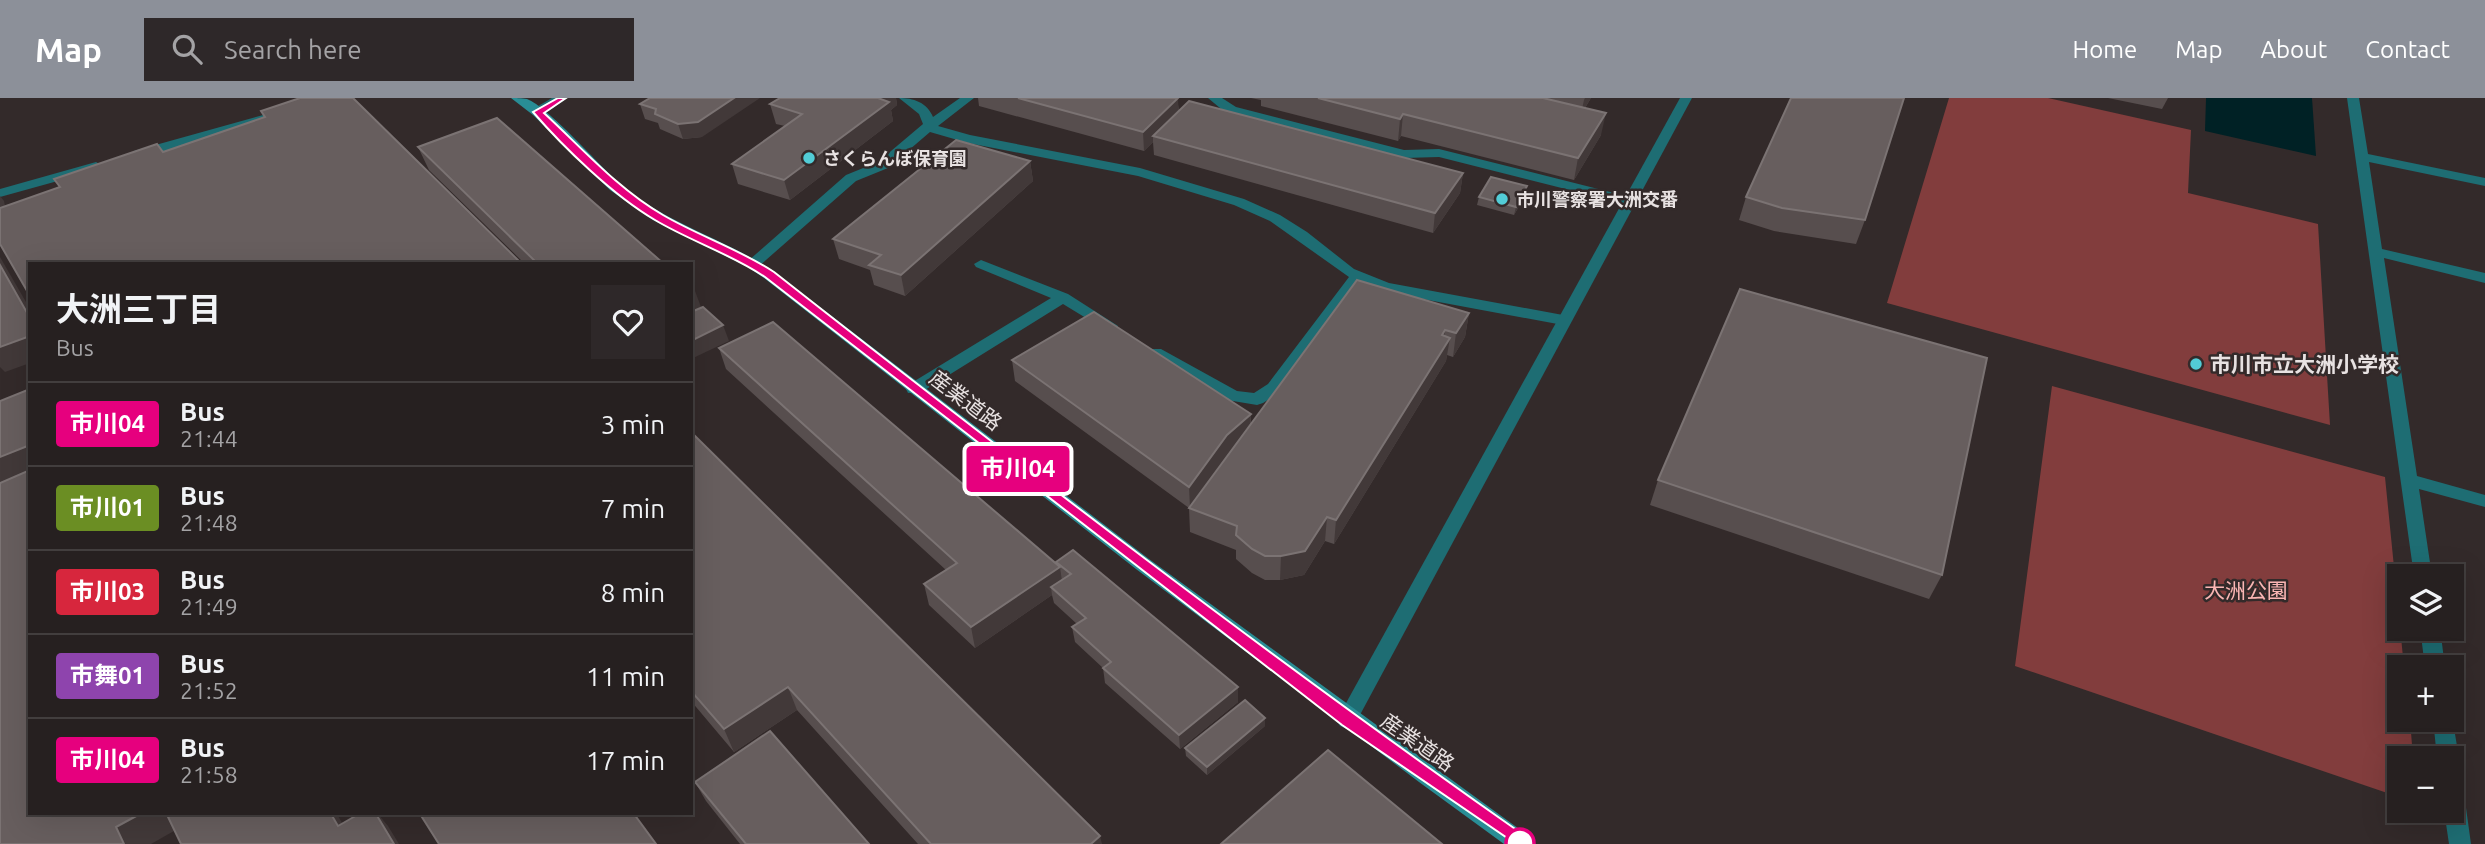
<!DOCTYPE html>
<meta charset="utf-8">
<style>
body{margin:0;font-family:Ubuntu,"Noto Sans JP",sans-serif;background:#2e2829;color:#f1f3f6;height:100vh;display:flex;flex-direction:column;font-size:26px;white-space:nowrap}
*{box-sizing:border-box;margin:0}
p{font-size:23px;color:#a4a3a5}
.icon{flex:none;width:38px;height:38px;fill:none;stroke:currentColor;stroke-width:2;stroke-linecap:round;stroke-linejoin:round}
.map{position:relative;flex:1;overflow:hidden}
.sheet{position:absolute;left:28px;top:164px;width:665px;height:553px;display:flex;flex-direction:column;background:#262020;border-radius:0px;box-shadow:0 7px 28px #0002,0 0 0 2px #423e3e}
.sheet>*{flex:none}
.badge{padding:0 14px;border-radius:5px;font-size:24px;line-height:46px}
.fabs{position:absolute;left:2387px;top:466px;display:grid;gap:14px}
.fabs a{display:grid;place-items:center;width:77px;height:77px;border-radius:0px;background:#262020;box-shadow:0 7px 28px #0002,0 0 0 2px #423e3e;font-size:35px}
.map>.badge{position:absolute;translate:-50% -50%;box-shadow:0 0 0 4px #fff}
.round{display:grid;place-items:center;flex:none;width:74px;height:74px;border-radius:0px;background:#2e2829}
.head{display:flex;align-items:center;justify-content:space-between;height:119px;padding:0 28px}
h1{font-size:33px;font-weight:700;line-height:52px}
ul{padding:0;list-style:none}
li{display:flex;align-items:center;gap:21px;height:84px;padding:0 28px;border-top:2px solid #423e3e}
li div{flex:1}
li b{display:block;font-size:26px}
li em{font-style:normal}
li .badge{min-width:77px;font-weight:700;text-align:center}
header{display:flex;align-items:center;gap:42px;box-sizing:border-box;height:98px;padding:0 35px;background:#8c9099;color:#fff}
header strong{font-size:33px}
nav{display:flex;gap:38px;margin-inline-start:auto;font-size:24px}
.search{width:490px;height:63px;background:#2e2829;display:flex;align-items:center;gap:18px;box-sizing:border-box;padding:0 24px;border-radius:0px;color:#a4a3a5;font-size:26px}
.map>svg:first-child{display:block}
.green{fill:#823d3d}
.water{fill:#002125}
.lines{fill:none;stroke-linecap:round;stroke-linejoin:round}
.service{fill:#1e6d73;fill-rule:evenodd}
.minor{fill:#1e6d73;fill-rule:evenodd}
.tertiary{fill:#1e6d73;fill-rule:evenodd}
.secondary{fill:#298d95;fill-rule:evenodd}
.wall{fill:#574e4e}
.shaded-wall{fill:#423939}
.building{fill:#675e5e;stroke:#7b7373;stroke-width:2}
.line{fill:#e6007e;stroke:#fff;stroke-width:2}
.poi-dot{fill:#52ccd6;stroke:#332a2a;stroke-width:2.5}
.stop-dot{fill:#fff;stroke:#e6007e;stroke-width:3.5}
.labels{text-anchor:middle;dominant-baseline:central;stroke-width:5;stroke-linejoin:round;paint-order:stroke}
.far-poi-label{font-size:18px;font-weight:bold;fill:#e8e2e2;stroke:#332a2a;text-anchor:start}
.poi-label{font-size:21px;font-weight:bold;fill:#e8e2e2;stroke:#332a2a;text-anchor:start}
.street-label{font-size:21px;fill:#e8e2e2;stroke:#332a2a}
.park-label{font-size:21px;fill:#fbb6b4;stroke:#332a2a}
</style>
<header>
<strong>Map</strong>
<div class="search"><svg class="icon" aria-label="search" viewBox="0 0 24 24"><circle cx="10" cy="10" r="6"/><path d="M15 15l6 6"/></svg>Search here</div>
<nav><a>Home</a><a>Map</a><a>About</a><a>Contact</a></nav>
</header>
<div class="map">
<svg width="2485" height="746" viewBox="0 0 2485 746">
<rect width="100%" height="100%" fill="#332a2a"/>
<g class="green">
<path d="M1949 0H2048L2191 32 2188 95 2318 126 2330 327 1887 205Z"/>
<path d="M2052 288 2385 379 2404 569H2399V621H2410L2413 660H2399V699L2015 568Z"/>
</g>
<path class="water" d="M2206 0H2312L2316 58 2205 33Z"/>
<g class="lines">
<g class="service">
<path d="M899 0C913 0 927 4 933 19L960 0H974L938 28 970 37 1140 70 1244 101 1280 117 1307 134 1354 171 1389 185 1563 217 1571 222 1563 227 1385 194 1361 184 1280 294 1263 305 1257 307 1227 302 1147 255 1149 251H1161L1237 293 1254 295 1268 286 1349 179 1270 123 1234 107 1138 78 968 45 930 34 888 70 856 83 758 169H748L746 166 748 163 846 77 878 64 923 26 919 16Z"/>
<path d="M1208 0H1222L1236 9 1404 52 1439 51 1634 100 1636 103 1629 107 1439 59 1404 60 1226 15Z"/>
<path d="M981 162 1068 196 1118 228 1116 231H1104L1063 206 920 295H908L906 291 908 287 1051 200 976 169 974 166Z"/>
</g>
<g class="minor">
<path d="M2347 0H2359L2368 56 2485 80V88L2369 64 2382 151 2485 175V185L2384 160 2417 378 2485 397V409L2419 391 2432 478H2414Z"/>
<path d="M267 16 272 17V23L139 60 132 56 134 53Z"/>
<path d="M96 64 103 68 101 71 0 99V91Z"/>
<path d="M2420 530H2440L2445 569H2425Z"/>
<path d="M2452 618 2459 660 2452 668V660H2437L2433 621H2452Z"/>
<path d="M2452 679 2460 681 2463 688 2471 746H2449L2444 712H2452Z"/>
</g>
<g class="tertiary">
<path d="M552 0H567L543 17H533V11Z"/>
<path d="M1680 0H1692L1354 628 1347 631 1340 628 1337 622 1340 616Z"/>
</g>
<path class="secondary" d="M511 0C515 0 522 0 527 1 548 9 597 65 617 83 662 125 725 140 774 174L1149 461 1530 739 1533 746H1504L1419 684 1136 471 764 180 748 169 653 122 610 92 533 17Z"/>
</g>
<g class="wall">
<path d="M650 0 702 39 683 41 660 31 658 25 645 21 640 6Z"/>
<path d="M780 0H896L897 7 891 12 893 23 790 102 738 86 732 66 785 28 776 26 770 6Z"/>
<path d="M978 0H1177L1179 13 1463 75 1460 95 1433 135 1154 57 1153 44 1144 53 979 8Z"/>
<path d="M1251 0H1591L1585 10 1601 37 1574 82 1401 38 1398 43 1261 8V2Z"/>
<path d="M2108 0H2168L2162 11Z"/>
<path d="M418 49 664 166H525L429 72Z"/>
<path d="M1030 63 1033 83 905 198 874 187 870 172 839 161 833 141Z"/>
<path d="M1527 88 1526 96 1514 117 1477 107 1479 99Z"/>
<path d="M1746 99 1865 122 1856 146 1774 133 1739 122Z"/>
<path d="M1469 215 1465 239 1453 259 1447 257 1446 263 1334 446 1325 443 1304 477 1280 482H1265L1252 475 1236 461V452L1190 434 1189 410 1015 283 1012 262 1251 316V326Z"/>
<path d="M719 250 1056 466V464L1238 589V604L1180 651 1105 585 1103 570 1075 544 1072 529 1077 526 1054 505 1052 497 975 550 929 507 924 486 946 472 726 271Z"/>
<path d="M691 334 1102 746H918L797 612 734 654 691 603Z"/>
<path d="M1658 382 1942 477 1929 501 1650 407Z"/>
<path d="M1265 628 1207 677 1186 658 1185 650Z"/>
<path d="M695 684 869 746H740L706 703Z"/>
</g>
<g class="shaded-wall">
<path d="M734 0H760L702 39 683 41 678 26Z"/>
<path d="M878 0H896L897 7 891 12 893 23 790 102 784 82Z"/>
<path d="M1178 0 1179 20 1153 38V44L1144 53 1143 34Z"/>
<path d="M1585 0H1591L1581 16 1584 2Z"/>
<path d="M1606 15 1601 37 1574 82 1578 60Z"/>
<path d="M1403 16 1401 38 1398 43 1400 21Z"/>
<path d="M1030 63 1033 83 905 198 901 177Z"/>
<path d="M1463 75 1460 95 1433 135 1435 115Z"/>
<path d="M1527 88 1526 96 1514 117 1516 109Z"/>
<path d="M0 98 4 103 9 130 0 133Z"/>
<path d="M0 159 30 211V220L0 167Z"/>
<path d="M695 193 704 217 691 223V195Z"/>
<path d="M1469 215 1465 239 1453 259 1456 235Z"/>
<path d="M723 227 729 243 691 261V243Z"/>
<path d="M1445 232 1443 251 1450 240 1446 263 1334 446 1336 422Z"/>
<path d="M30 238V265L5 274 0 269V249Z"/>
<path d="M1251 316 1250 337 1190 410 1189 389 1227 337Z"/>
<path d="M30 347V375L0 388V359Z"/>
<path d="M1327 419 1325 443 1304 477 1280 482 1281 458Z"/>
<path d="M1060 469 1063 490 1051 489 1052 497 975 550 971 529Z"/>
<path d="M788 589 797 612 734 654 724 631Z"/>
<path d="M1238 589V604L1180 651 1179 637Z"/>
<path d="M1265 620V628L1207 677V669Z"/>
<path d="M140 716H204L151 746H124L116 729Z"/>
<path d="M331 716H337L354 746 338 728Z"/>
<path d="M376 716H378L388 728 399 746H394Z"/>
<path d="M1100 738 1102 746H1091Z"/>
</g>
<g class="building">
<path d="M300 0H353L522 166H30V198L0 146V110L60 89 54 81 157 46 163 54 265 19 261 13Z"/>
<path d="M650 0H734L698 24 678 26 655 16 656 11 640 6Z"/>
<path d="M780 0H878L889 4 784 82 732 66 802 16 770 6Z"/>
<path d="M1018 0H1178L1143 34Z"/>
<path d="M1318 0H1543L1606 15 1578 60 1403 16 1400 21Z"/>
<path d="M1791 0H1904L1865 122 1782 110 1746 99Z"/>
<path d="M1189 3 1463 75 1435 115 1153 38Z"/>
<path d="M497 20 664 166H538L418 49Z"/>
<path d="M956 42 1030 63 901 177 869 167 881 157 833 141Z"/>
<path d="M1491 79 1527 88 1516 109 1479 99Z"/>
<path d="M0 167 30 220V238L0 249Z"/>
<path d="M1357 182 1469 215 1456 235 1445 232 1442 237 1450 240 1336 422 1327 419 1305 453 1281 458H1265L1252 451 1236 437 1237 428 1189 410Z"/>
<path d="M1740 191 1987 260 1942 477 1658 382Z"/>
<path d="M703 209 723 227 691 243V214Z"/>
<path d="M1094 214 1251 316 1227 337 1189 389 1012 262Z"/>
<path d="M773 224 1060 469 971 529 924 486 957 465 719 250Z"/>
<path d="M30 291V347L0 359V303Z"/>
<path d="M691 334 1100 738 1091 746H931L788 589 724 631 691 593Z"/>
<path d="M30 372V716H140L116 729 124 746H0V385Z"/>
<path d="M1073 452 1238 589 1179 637 1103 570 1111 564 1072 529 1086 520 1051 489 1071 476 1056 464Z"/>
<path d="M1245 602 1265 620 1207 669 1185 650Z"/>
<path d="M770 633 869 746H746L695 684Z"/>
<path d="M1328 652 1442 746H1221Z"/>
<path d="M174 716H331L338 728 359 716H376L394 746H181L168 719Z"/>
<path d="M420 716H634L656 746H439Z"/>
</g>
<path class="line" d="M558 0H566L544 15C582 50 618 91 663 117 699 138 739 151 774 174 1021 368 1271 560 1528 740L1531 746H1516L1342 627 765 179C731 156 690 143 655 122 614 98 564 50 533 14Z"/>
<g class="poi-dot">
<circle cx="809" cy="60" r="7"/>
<circle cx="1502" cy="101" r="7"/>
<circle cx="2196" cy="266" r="7"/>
</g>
<circle class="stop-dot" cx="1520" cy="745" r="14"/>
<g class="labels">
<g class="far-poi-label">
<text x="823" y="60">さくらんぼ保育園</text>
<text x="1516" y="101">市川警察署大洲交番</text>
</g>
<g class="poi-label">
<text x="2210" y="266">市川市立大洲小学校</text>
</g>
<g class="street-label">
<text transform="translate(966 302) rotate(37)">産業道路</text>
<text transform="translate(1418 644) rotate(35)">産業道路</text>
</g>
<g class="park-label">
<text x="2246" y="492">大洲公園</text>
</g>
</g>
</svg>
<div class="fabs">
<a><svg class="icon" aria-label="layers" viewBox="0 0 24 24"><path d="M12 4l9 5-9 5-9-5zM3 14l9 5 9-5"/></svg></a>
<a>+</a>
<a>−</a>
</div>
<b class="badge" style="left:1018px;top:371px;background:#e6007e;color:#fff">市川04</b>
<section class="sheet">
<div class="head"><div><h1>大洲三丁目</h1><p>Bus</p></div><a class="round"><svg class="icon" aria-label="heart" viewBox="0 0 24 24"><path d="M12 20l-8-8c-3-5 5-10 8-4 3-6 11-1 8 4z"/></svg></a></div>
<ul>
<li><span class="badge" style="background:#e6007e;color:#fff">市川04</span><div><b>Bus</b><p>21:44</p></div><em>3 min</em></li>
<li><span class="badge" style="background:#6b8e23;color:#fff">市川01</span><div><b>Bus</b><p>21:48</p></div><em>7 min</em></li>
<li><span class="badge" style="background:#d7263d;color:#fff">市川03</span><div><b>Bus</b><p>21:49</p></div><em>8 min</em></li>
<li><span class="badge" style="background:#8e44ad;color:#fff">市舞01</span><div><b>Bus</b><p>21:52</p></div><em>11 min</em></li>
<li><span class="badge" style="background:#e6007e;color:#fff">市川04</span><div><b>Bus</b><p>21:58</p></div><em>17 min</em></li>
</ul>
</section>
</div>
